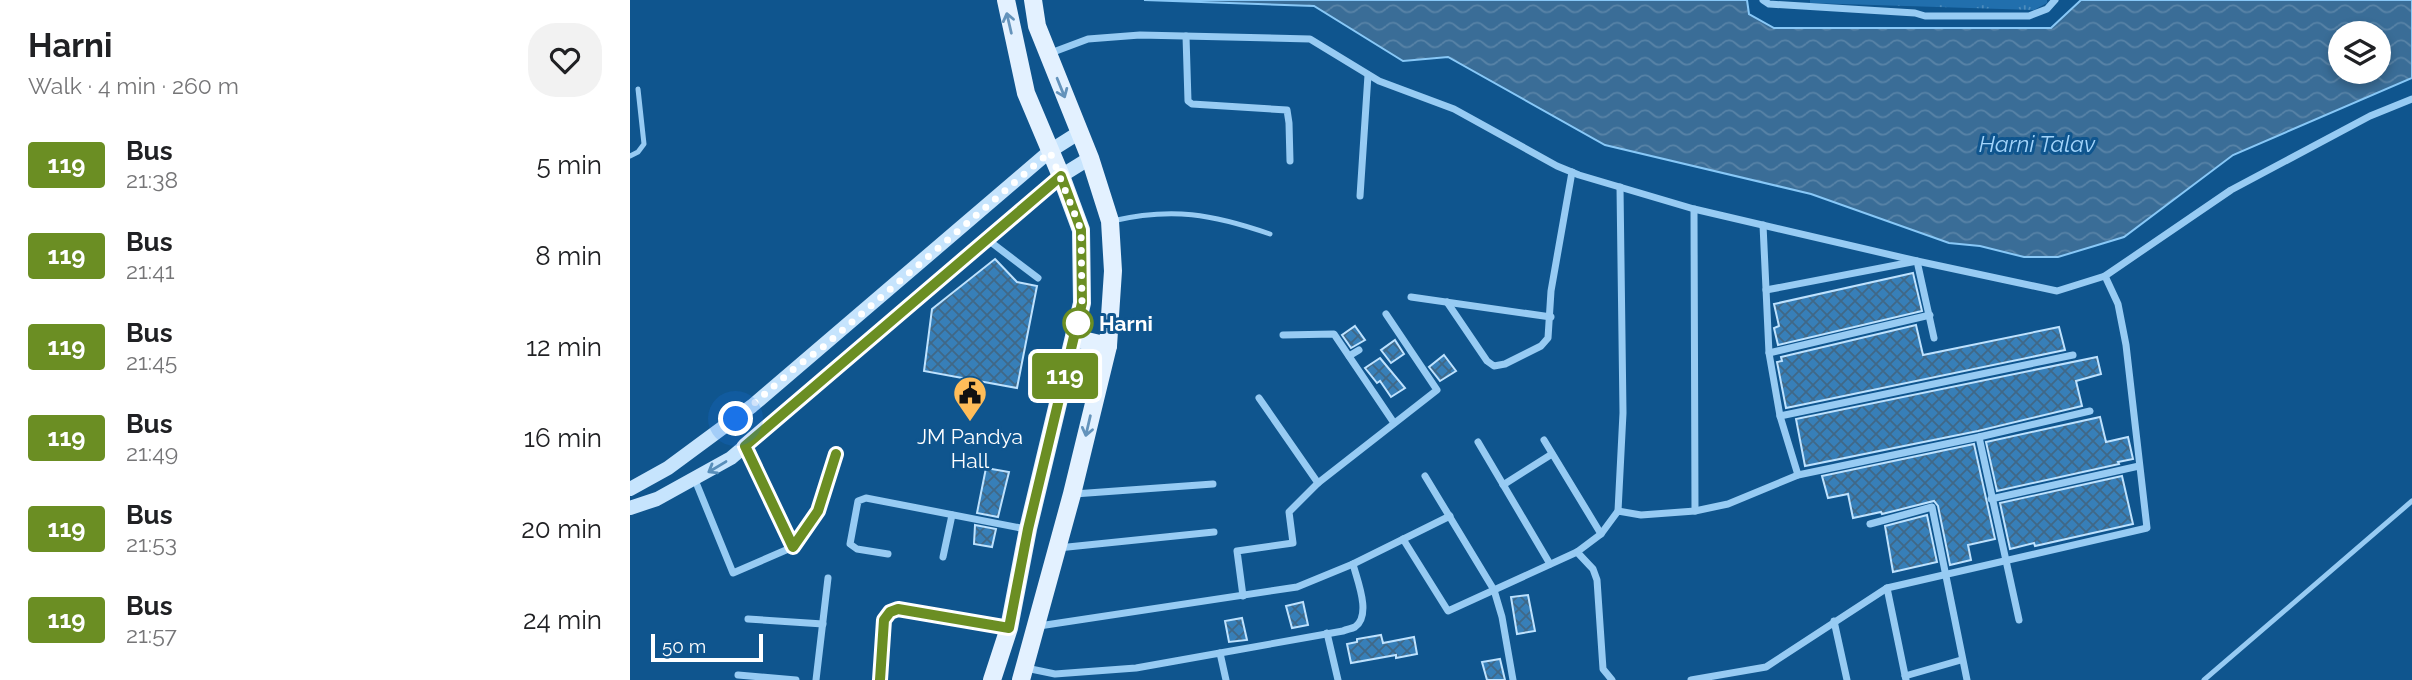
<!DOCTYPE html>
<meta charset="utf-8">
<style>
body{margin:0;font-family:Raleway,sans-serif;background:#f2f2f2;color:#202124;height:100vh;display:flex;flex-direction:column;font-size:26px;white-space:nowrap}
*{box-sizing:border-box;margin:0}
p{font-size:23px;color:#757577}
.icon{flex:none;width:38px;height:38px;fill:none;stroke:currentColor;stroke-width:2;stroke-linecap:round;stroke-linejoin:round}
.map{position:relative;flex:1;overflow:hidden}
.side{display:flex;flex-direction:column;background:#fff;width:630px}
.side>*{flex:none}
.badge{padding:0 14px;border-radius:5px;font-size:24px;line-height:46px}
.fabs{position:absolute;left:1698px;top:21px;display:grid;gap:14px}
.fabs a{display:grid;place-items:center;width:63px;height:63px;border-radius:50%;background:#fff;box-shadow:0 4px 10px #0003;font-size:35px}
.scale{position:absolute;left:21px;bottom:18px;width:112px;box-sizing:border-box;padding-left:7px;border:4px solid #fff;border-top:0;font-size:19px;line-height:24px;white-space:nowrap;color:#fff;-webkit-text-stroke:5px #0f558e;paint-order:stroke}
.you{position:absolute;width:35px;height:35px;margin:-18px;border:5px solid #fff;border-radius:50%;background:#1a73e8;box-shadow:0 0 0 10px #1a73e833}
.map>.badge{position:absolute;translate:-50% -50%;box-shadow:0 0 0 4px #fff}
.round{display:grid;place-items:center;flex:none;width:74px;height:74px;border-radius:28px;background:#f2f2f2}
.summary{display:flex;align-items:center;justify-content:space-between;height:119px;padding:0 28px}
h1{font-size:33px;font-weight:700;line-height:52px}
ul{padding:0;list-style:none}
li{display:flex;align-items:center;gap:21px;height:91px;padding:0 28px}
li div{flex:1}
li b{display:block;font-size:26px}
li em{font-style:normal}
li .badge{min-width:77px;font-weight:700;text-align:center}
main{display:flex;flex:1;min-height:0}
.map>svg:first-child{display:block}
.park{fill:url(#park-tufts)}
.water{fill:url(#water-waves);stroke:#88c8f7;stroke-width:2;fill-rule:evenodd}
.building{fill:url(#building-cross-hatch);stroke:#bee2fe;stroke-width:2}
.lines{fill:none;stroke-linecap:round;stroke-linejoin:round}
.lane{stroke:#97cbf3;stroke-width:5}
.street{stroke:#97cbf3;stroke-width:7}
.secondary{stroke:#c6e4fd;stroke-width:14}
.primary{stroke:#e3f1ff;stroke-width:18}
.oneway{stroke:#6493bb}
.oneway2{stroke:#588eba}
.line-casing{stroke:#fff;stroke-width:16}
.line{stroke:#6b8e23;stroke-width:10}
.walk{stroke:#fff;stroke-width:7;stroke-dasharray:0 12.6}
.stop-dot{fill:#fff;stroke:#6b8e23;stroke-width:3.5}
.labels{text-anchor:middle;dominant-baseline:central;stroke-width:6;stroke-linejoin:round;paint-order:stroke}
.stop-label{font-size:21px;font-weight:bold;fill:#fff;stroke:#0f558e;text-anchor:start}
.poi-label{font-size:21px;fill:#fff;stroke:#0f558e}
.water-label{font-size:23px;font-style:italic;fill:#a3d4fa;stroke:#0f558e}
</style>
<main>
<section class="side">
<div class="summary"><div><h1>Harni</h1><p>Walk · 4 min · 260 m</p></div><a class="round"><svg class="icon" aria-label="heart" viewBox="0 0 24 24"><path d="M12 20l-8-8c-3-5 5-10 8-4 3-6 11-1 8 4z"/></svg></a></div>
<ul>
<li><span class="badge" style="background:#6b8e23;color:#fff">119</span><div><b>Bus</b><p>21:38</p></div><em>5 min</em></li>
<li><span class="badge" style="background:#6b8e23;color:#fff">119</span><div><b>Bus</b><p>21:41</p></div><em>8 min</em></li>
<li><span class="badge" style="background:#6b8e23;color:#fff">119</span><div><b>Bus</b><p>21:45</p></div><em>12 min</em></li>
<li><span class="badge" style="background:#6b8e23;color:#fff">119</span><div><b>Bus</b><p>21:49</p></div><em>16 min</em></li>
<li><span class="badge" style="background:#6b8e23;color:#fff">119</span><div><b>Bus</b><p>21:53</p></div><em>20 min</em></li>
<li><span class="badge" style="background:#6b8e23;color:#fff">119</span><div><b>Bus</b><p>21:57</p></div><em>24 min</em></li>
</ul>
</section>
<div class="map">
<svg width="1782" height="680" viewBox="0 0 1782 680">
<defs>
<pattern id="park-tufts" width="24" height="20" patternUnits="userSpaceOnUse" patternTransform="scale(1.75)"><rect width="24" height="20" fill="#216fad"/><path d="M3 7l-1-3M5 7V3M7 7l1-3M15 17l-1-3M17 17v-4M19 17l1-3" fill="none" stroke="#4d8cbd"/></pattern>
<pattern id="water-waves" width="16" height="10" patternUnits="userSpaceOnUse" patternTransform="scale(1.75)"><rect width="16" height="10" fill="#3a6d97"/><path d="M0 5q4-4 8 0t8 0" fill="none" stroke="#5883a7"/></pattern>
<pattern id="building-cross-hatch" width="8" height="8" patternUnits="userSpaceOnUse" patternTransform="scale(1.75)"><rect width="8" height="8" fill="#377fb8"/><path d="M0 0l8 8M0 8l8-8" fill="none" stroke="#406887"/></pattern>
</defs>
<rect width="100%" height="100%" fill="#0f558e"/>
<path class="park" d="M1180 0H1417V3L1404 10 1180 3Z"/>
<path class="water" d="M514 0H1117L1119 14 1144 28H1421L1451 0H1782V78L1603 155 1494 237 1428 257H1394L1350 246 1319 243 1181 194 975 145 818 57 773 61 684 6ZM1710 33H1748V72H1710Z"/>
<g class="building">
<path d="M365 259 387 282 407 286 387 388 294 371 302 309Z"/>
<path d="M1283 273 1292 311 1148 345 1144 328 1149 326 1144 304Z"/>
<path d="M1286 325 1293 355 1429 327 1435 350 1156 408 1147 362 1152 361 1151 357Z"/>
<path d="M725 326 735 340 721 348 712 335Z"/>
<path d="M765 340 774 354 761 363 751 350Z"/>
<path d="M814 355 826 371 810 381 799 367Z"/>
<path d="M1467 357 1471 374 1446 381 1452 406 1348 431 1175 466 1166 419Z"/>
<path d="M750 358 775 388 761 397 750 381 747 383 735 368Z"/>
<path d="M1470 417 1476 442 1498 437 1503 459 1488 462 1489 464 1367 491 1356 442Z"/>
<path d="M1344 444 1365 539 1338 545 1341 560 1320 565 1308 506 1304 501 1252 514 1251 512 1223 518 1218 494 1198 498 1192 476Z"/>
<path d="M356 468 379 472 368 517 347 513Z"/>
<path d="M1492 476 1503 524 1405 546 1404 543 1380 549 1370 503Z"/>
<path d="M1297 515 1307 562 1263 572 1255 526Z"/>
<path d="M345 525 366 529 362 547 344 544Z"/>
<path d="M898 595 905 631 887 634 881 597Z"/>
<path d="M673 602 678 625 662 628 656 606Z"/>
<path d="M612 618 617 640 599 642 595 621Z"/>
<path d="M751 635 753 643 784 637 787 654 766 658V655L721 663 717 644 727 642V639Z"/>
<path d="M870 659 875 680H857L852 662Z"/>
</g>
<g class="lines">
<g class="lane">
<path d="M0 156 8 152 14 144 8 89"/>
<path d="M482 221C542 207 582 214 640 234"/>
<path d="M1574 680 1782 501"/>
</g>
<g class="street">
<path d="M1133 0 1139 4 1285 13 1295 16H1399L1417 9 1425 0"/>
<path d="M556 36 558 101 562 104 657 110 659 123 660 161"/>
<path d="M418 54 458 39 510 35 680 39 749 81 824 109 927 166 949 175 1064 209 1287 261 1304 338"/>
<path d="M730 196 738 75"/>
<path d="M1064 209 1065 511"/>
<path d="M1133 225 1139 353 1150 416 1168 475"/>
<path d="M358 240 408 278"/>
<path d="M1475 276 1601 190 1740 116 1782 99"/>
<path d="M781 297 921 317"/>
<path d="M817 302 857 361 864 366 875 364 911 346 918 338 921 291 942 172"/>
<path d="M653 335 704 334 764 423"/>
<path d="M1139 353 1300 315"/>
<path d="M719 356 729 350"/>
<path d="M629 398 688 483"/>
<path d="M1150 416 1443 355"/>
<path d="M1349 437 1389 620"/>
<path d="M914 440 971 534"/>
<path d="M848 442 920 564"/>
<path d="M115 446 163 547"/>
<path d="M795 476 864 590 872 617 883 680"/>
<path d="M65 480 103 573 163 547 188 511 206 454"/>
<path d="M873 485 922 454"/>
<path d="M444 494 583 484"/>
<path d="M1361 499 1509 466"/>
<path d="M988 511 993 413 990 187"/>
<path d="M1240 524 1302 507 1337 680"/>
<path d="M773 539 818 611 947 552 971 534 988 511 1011 515 1065 511 1098 504 1168 475 1349 437 1460 411"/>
<path d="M428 548 584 532"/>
<path d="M947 552 963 569 967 580 973 669 982 680"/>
<path d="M258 554 227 549 220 544 228 501 236 498 396 529"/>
<path d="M313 557 322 515"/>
<path d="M1257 588 1276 680"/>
<path d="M613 596 607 551 663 543 659 512 688 483 807 390 756 314"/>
<path d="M118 619 193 624"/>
<path d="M1204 621 1217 680"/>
<path d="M409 626 667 587 723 564 820 516"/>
<path d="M697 633 708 680"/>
<path d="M590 653 713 631C717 629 721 629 725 627 742 615 727 580 723 564"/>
<path d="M396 668 425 674 506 668 590 653 596 680"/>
<path d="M108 675 166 680"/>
<path d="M1275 676 1331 660"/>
<path d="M186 680 198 578"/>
<path d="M249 680 254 620 260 612 268 609 378 628"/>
<path d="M1061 680 1136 667 1257 588 1517 528 1496 345 1488 304 1475 276 1427 291 1287 261 1136 290"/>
</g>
<g class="secondary">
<path d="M0 489 38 468 122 406 420 151 450 132"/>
<path d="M0 508 27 499 101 458 431 176 460 158"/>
</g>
<g class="primary">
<path d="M444 338 478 346"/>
<path d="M362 680 379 628 398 529 452 303 451 230 431 176 396 93 376 0"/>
<path d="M391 680 442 494 478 346 483 271 480 221 460 158 407 26 403 0"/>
</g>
</g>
<defs><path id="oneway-shaft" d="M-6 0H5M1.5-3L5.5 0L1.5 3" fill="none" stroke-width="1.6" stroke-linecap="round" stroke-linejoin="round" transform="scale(1.75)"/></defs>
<g class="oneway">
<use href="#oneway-shaft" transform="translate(379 23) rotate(-103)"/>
<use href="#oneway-shaft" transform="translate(431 88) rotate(68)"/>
<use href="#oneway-shaft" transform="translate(458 426) rotate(103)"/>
</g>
<use class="oneway2" href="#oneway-shaft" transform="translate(87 467) rotate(149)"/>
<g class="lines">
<g class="line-casing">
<path id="line" d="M206 454 188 511 163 547 115 446 431 176 451 230 452 303 398 529 379 628 268 609 260 612 254 620 250 680"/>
</g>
<use href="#line" class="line"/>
<path class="walk" d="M106 419 166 367 193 347 420 152 451 230 452 303 448 323"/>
</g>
<defs>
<g id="civic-pin" transform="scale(1.75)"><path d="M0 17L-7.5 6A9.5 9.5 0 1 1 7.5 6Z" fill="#ffbd59" stroke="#0f558e"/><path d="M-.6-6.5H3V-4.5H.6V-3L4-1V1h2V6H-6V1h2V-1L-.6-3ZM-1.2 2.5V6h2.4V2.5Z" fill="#111"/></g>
</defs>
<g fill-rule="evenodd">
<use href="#civic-pin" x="340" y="393"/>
</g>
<circle class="stop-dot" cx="448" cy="323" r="14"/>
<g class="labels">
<g class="stop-label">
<text x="469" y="323">Harni</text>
</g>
<g class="poi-label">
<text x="340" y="436">JM Pandya<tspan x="340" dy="24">Hall</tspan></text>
</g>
<g class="water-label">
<text x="1407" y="143">Harni Talav</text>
</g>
</g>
</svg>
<div class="fabs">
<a><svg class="icon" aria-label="layers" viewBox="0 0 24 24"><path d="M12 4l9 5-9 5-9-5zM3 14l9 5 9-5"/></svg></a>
</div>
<div class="scale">50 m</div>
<div class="you" style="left:106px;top:419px"></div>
<b class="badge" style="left:435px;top:376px;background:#6b8e23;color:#fff">119</b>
</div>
</main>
